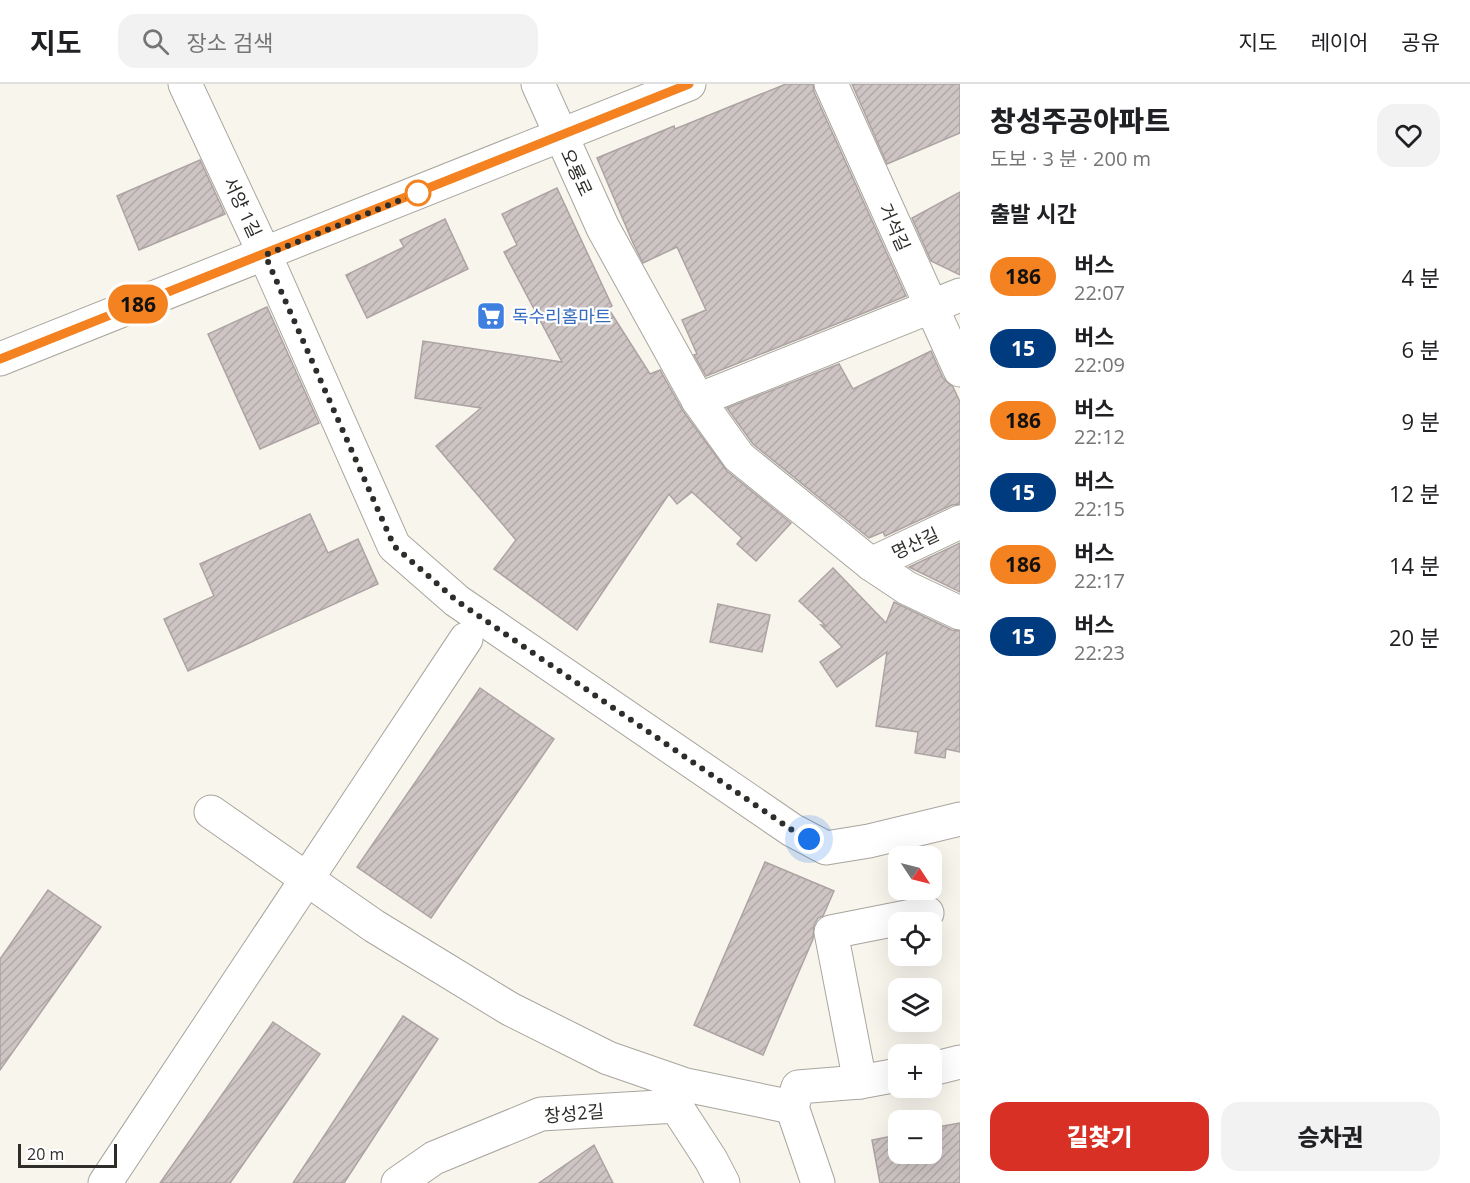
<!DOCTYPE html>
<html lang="ko">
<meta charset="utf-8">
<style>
body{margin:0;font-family:"Open Sans","Noto Sans KR",sans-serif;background:#f2f2f2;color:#202124;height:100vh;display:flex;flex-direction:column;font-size:22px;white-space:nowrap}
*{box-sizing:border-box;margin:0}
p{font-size:20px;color:#757577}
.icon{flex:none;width:33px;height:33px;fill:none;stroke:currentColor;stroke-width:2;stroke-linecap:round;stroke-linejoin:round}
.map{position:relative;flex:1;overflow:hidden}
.side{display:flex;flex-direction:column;background:#fff;width:510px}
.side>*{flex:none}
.badge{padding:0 12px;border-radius:20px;font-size:21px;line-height:39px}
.needle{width:39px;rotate:125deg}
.controls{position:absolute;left:888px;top:762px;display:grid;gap:12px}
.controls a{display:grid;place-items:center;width:54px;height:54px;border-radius:12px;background:#fff;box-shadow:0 6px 24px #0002;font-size:30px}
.scale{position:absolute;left:18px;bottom:15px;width:99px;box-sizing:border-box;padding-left:6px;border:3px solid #2e2d2a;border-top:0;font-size:16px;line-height:21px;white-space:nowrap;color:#2e2d2a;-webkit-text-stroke:4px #fff;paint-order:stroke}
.you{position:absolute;width:30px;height:30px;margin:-15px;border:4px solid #fff;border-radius:50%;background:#1a73e8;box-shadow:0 0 0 9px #1a73e833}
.map>.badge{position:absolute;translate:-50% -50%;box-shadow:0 0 0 3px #fff}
h2{padding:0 30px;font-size:22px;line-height:54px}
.round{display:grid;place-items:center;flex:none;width:63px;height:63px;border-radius:18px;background:#f2f2f2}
.head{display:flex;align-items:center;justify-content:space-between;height:102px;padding:0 30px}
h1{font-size:28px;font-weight:800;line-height:45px}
.action{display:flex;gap:12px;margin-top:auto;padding:12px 30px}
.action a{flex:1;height:69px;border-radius:18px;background:#d93025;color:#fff;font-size:24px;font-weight:800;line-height:69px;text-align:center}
.action a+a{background:#f2f2f2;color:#202124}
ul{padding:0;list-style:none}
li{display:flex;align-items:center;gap:18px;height:72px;padding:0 30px}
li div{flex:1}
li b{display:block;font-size:22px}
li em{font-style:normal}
li .badge{min-width:66px;font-weight:700;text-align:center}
header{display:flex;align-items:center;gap:36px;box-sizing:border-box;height:84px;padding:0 30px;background:#fff;border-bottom:2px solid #e0e0e0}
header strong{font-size:28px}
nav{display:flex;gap:33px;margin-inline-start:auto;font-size:21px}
.search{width:420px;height:54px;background:#f2f2f2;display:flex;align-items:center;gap:15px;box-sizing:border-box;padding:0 21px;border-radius:18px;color:#757577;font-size:22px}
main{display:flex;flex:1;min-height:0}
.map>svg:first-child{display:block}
.building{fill:url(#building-hatch);stroke:#aca3a2;stroke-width:1.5}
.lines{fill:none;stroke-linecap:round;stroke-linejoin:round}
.minor-casing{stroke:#a8a59e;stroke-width:35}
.minor{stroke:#fff;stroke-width:33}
.line-casing{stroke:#fff;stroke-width:14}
.line{stroke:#f58220;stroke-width:9}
.walk{stroke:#2e2d2a;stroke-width:6;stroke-dasharray:0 10.8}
.stop-dot{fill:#fff;stroke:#f58220;stroke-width:3}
.labels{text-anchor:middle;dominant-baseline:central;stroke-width:4.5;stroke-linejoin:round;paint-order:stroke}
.street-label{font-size:18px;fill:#2e2d2a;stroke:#fff}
.shop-label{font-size:18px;fill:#366cbe;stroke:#fff;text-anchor:start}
</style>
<header>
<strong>지도</strong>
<div class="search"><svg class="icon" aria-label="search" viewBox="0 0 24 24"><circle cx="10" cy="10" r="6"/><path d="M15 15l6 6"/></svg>장소 검색</div>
<nav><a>지도</a><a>레이어</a><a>공유</a></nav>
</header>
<main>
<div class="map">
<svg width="960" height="1099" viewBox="0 0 960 1099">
<defs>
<pattern id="building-hatch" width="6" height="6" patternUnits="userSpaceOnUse" patternTransform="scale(1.5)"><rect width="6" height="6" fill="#cec4c4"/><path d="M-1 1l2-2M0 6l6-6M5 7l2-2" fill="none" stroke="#b1a9a9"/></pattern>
</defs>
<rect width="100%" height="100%" fill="#f8f5ed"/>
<g class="building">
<path d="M786 0H813L814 8 906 212 706 292 694 271 697 270 682 236 706 226 677 163 643 179 633 159 597 74 674 42 675 45Z"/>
<path d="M852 0H960V49L887 80Z"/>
<path d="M200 76 225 130 139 166 117 112Z"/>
<path d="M557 104 612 222 608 224 650 290 660 286 683 327 727 387 791 439 756 477 737 460 742 454 692 408 677 420 669 410 577 546 494 485 516 456 436 362 481 324 415 314 423 257 562 278 504 168 517 161 502 130Z"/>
<path d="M960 108V191L931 177 912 134Z"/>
<path d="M445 135 468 185 367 234 346 191 404 163 400 156Z"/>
<path d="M267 223 319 339 260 365 208 250Z"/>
<path d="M931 267 943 294 953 303 960 318V420L952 421 885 452 883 448 869 454 753 360 727 324 839 280 853 305Z"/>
<path d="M310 430 328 469 358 455 378 500 188 587 164 535 214 512 200 480Z"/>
<path d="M960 459V508L909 483Z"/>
<path d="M833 484 886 539 894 518 952 546 960 547V668L946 665 945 674 915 669 918 648 876 642 887 568 837 603 820 578 842 563 821 541 826 542 799 517Z"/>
<path d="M718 520 770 531 762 568 710 558Z"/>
<path d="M480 604 554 655 431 834 357 783Z"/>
<path d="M765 778 834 807 823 832 818 834 814 841 813 855 763 971 694 941Z"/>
<path d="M48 806 101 843 0 986V875Z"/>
<path d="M403 932 438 955 344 1099H293Z"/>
<path d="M273 938 320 970 230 1099H160Z"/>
<path d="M960 1039V1099H880L872 1056 898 1051V1070H932V1044Z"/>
<path d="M594 1061 613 1099H539Z"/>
</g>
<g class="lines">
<g class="minor-casing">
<g id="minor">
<path d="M185 0 265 171 394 462 457 517 792 746 826 764 869 757 960 735"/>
<path d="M538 0 603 144 698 316 960 211"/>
<path d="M831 0 960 286"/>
<path d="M0 275 689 0"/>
<path d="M698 316 739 373 871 480 907 504 960 529"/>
<path d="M871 480 960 438"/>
<path d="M211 728 374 842 510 925 608 974 686 1001 792 1023"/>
<path d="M932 985 960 978"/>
<path d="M860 998 831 848 927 829"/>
<path d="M105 1099 466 555"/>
<path d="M398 1099 434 1074 541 1030 676 1022 711 1076 723 1099"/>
<path d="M818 1099 792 1023 798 1003 860 998 898 991"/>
</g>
</g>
<use href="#minor" class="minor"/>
</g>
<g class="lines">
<g class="line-casing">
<path id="line" d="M0 275 689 0"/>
</g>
<use href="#line" class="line"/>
<path class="walk" d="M418 109 265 171 394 462 457 517 792 746 809 755"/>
</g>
<defs>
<g id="supermarket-square" transform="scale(1.5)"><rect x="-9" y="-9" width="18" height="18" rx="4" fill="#3f7fe0" stroke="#fff"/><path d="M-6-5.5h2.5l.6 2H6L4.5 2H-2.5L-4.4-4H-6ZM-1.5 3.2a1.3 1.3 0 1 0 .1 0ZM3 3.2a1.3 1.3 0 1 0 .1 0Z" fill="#fff"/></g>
</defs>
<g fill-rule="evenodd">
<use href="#supermarket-square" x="491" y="232"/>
</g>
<circle class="stop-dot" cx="418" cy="109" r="12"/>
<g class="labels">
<g class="street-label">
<text transform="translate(577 88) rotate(65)">오룡로</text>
<text transform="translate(243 123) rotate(65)">서양 1길</text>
<text transform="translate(895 143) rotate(66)">거석길</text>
<text transform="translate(915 459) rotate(-25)">명산길</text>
<text transform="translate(574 1029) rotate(-5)">창성2길</text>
</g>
<g class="shop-label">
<text x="512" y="232">독수리홈마트</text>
</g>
</g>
</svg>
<div class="controls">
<a><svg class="needle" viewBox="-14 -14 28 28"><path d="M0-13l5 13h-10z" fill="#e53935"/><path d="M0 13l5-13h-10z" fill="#757577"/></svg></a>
<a><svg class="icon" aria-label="locate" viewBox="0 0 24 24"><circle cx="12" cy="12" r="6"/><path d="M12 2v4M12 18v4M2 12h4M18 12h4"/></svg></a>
<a><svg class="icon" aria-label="layers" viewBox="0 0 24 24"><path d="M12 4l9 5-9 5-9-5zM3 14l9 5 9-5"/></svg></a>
<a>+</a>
<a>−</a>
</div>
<div class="scale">20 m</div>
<div class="you" style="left:809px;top:755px"></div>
<b class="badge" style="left:138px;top:220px;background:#f58220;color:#111">186</b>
</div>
<section class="side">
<div class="head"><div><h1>창성주공아파트</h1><p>도보 · 3 분 · 200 m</p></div><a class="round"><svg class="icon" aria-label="heart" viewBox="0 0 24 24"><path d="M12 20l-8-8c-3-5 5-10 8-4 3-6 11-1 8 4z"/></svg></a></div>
<h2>출발 시간</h2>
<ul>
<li><span class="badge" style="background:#f58220;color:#111">186</span><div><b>버스</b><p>22:07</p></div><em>4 분</em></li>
<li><span class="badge" style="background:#003b80;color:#fff">15</span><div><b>버스</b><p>22:09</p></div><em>6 분</em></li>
<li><span class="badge" style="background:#f58220;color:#111">186</span><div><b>버스</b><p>22:12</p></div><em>9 분</em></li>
<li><span class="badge" style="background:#003b80;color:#fff">15</span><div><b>버스</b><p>22:15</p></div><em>12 분</em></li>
<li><span class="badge" style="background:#f58220;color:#111">186</span><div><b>버스</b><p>22:17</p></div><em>14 분</em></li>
<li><span class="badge" style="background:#003b80;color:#fff">15</span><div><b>버스</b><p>22:23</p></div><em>20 분</em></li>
</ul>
<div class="action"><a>길찾기</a><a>승차권</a></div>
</section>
</main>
